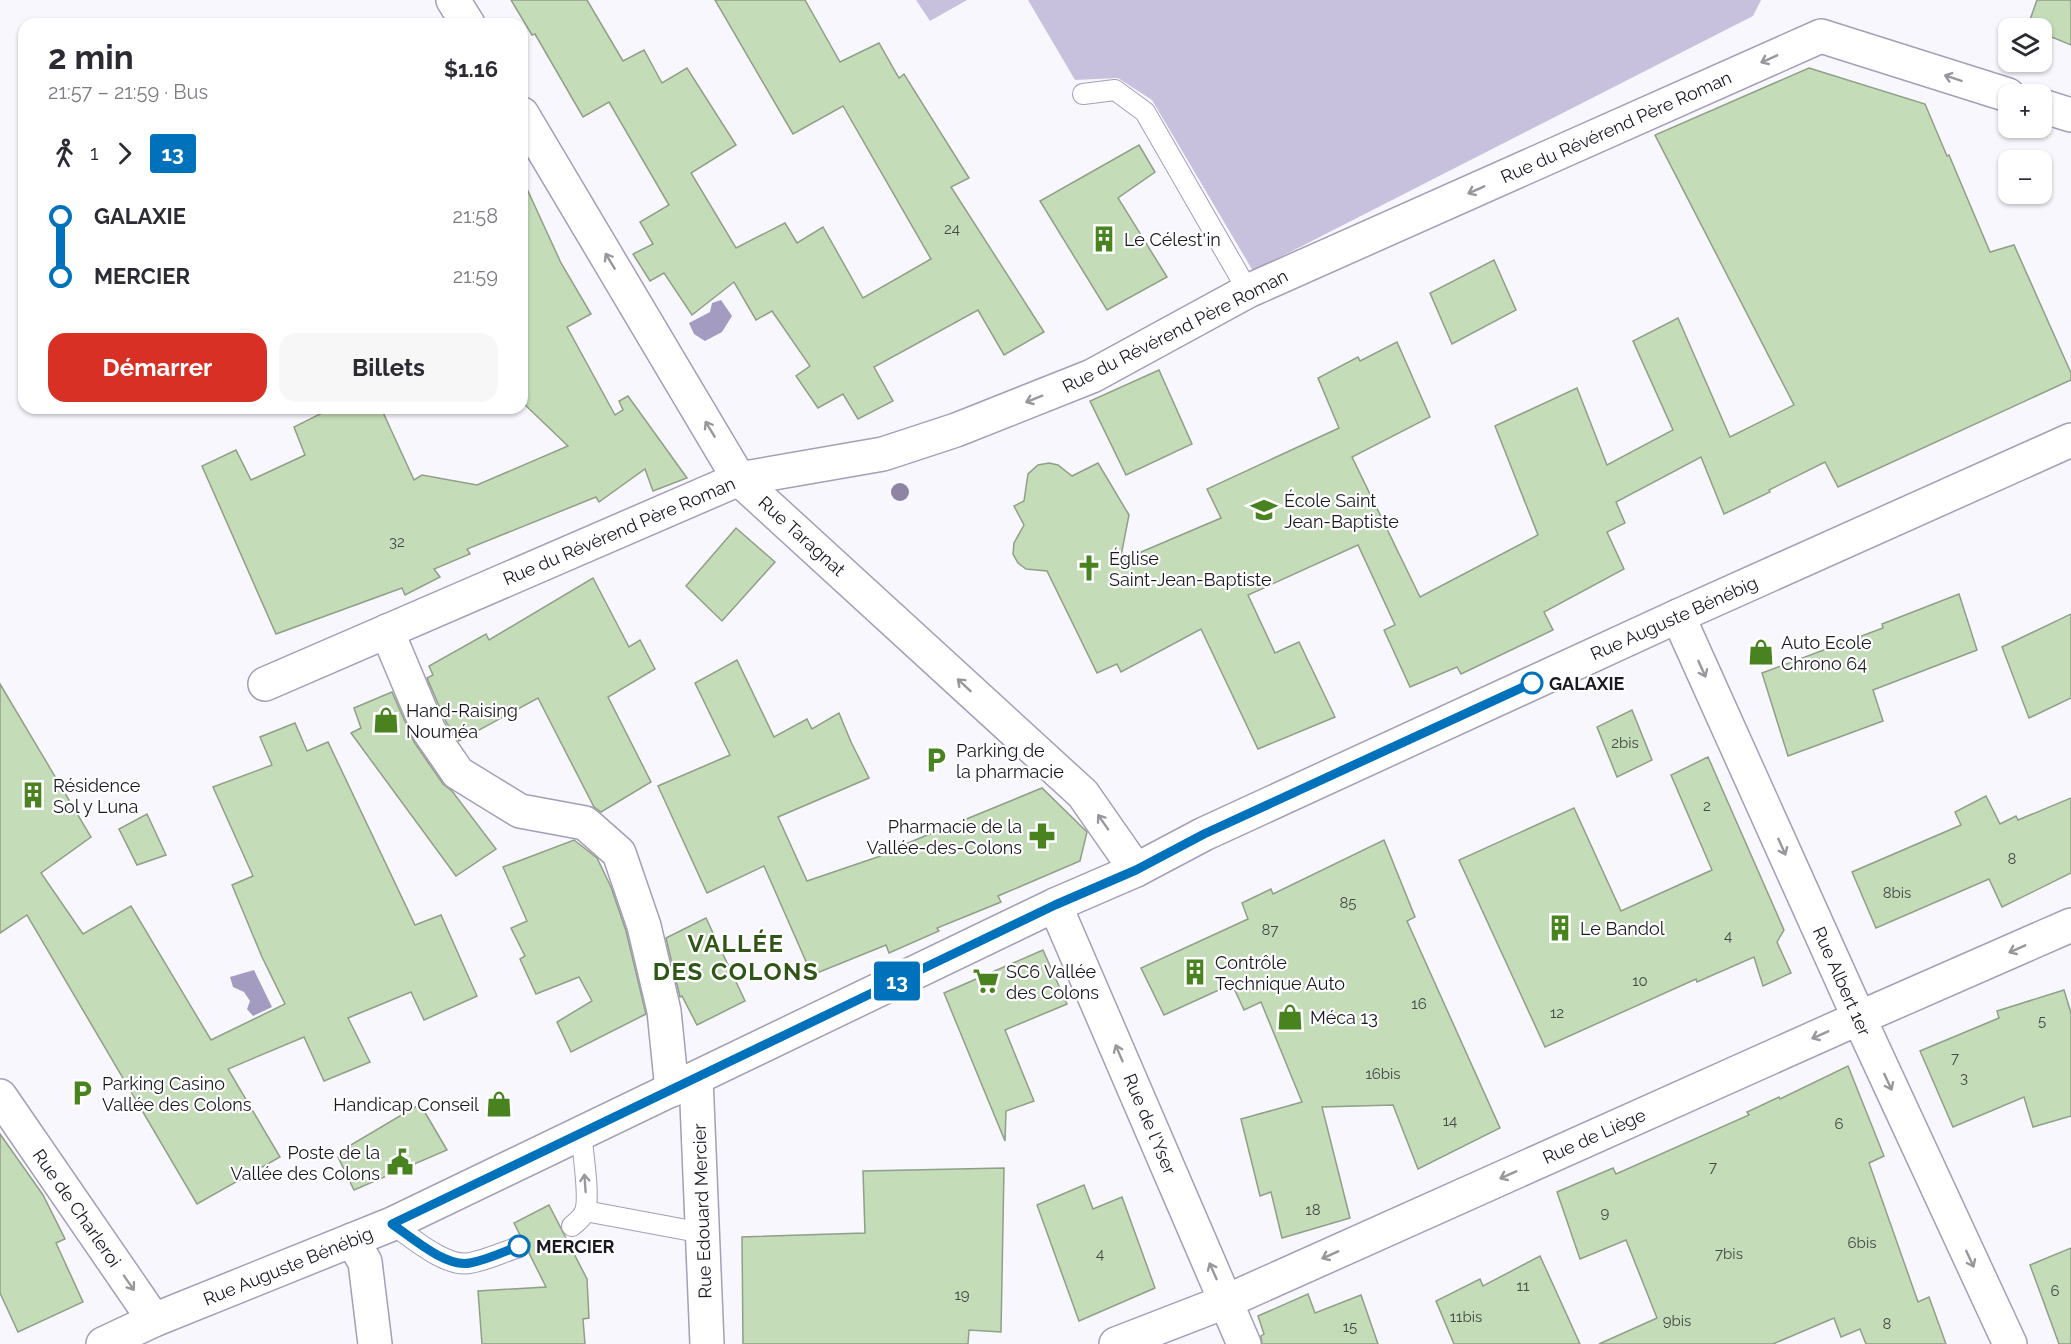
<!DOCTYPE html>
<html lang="fr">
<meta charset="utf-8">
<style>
body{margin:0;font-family:Raleway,sans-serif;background:#f7f7f7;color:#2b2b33;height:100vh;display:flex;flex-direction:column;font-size:22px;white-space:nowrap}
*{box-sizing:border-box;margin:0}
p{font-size:20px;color:#7c7c81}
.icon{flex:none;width:33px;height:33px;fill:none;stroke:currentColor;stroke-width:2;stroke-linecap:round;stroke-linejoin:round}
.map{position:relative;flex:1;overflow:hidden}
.sheet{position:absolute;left:18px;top:18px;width:510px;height:396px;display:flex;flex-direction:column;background:#fff;border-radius:18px;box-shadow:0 2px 4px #0004}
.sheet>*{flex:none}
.badge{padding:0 12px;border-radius:4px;font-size:21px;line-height:39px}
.tools{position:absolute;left:1998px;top:18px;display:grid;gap:12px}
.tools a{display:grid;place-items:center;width:54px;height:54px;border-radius:12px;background:#fff;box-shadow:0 2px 4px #0004;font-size:30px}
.map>.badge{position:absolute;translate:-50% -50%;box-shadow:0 0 0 3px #fff}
.legs{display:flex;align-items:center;gap:9px;height:66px;padding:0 30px;font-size:20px}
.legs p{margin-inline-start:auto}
.overview{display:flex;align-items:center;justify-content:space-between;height:102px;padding:0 30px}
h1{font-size:33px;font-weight:700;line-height:45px}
.button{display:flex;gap:12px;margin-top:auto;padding:12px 30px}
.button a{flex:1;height:69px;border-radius:18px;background:#d93025;color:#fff;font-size:24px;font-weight:700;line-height:69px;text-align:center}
.button a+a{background:#f7f7f7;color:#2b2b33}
ul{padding:0 30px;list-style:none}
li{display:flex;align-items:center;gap:21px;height:60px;font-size:22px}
li i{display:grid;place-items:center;width:9px;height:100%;margin:0 8px;background:currentColor}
li i::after{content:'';width:15px;height:15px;margin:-8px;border:4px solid;border-radius:50%;background:#fff}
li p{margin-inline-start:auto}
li:first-child i{background:linear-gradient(#0000 50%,currentColor 0)}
li:last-child i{background:linear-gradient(currentColor 50%,#0000 0)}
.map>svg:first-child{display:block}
.green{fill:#c7c1dd}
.water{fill:#a49bc1}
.building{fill:#c4dcb8;stroke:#909f88;stroke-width:1.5}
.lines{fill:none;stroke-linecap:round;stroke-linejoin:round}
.service-casing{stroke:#a49eb7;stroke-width:22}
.minor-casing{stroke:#a49eb7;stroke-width:36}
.tertiary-casing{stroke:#a49eb7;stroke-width:36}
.primary-casing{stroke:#a49eb7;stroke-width:36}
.service{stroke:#fff;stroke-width:20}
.minor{stroke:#fff;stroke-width:33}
.tertiary{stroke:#fff;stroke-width:33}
.primary{stroke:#fff;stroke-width:33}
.tree{fill:#8e85a3}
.oneway{stroke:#98979b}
.line-1-casing{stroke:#fff;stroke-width:14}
.line-1{stroke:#0072bc;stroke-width:9}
.stop-1-dot{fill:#fff;stroke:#0072bc;stroke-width:3}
.labels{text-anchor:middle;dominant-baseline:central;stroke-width:4.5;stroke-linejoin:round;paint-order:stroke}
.number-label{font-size:15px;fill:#444947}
.street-label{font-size:18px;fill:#1a1821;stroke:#fff}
.poi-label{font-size:18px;fill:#1a1821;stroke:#fff;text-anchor:start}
.stop-label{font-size:18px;font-weight:bold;fill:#1a1821;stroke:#fff;text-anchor:start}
.district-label{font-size:24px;font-weight:bold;letter-spacing:1.5px;fill:#2f5517;stroke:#fff}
</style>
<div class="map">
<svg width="2071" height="1344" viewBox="0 0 2071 1344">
<rect width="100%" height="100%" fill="#f8f7fd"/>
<g class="green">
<path d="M916 0H967L930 21Z"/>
<path d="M1028 0H1761L1753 16 1253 271 1152 100 1118 78 1075 80Z"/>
</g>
<g class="water">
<path d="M721 300 732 316 722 332 705 341 694 334 689 323 710 312 712 303Z"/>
<path d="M254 970 272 1007 253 1016 247 1009 250 1001 244 992 233 987 230 977Z"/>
</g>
<g class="building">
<path d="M511 0H587L623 61 644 50 662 83 687 68 736 145 691 173 736 248 785 223 797 243 823 227 863 298 931 259 843 106 793 134 715 0H805L840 62 879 43 899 78 904 74 969 178 951 187 1044 332 1004 355 978 310 874 367 893 401 858 419 843 394 818 408 796 376 810 366 772 311 756 320 734 282 692 315 664 273 650 281 633 254 653 244 640 222 669 205 609 102 583 117 535 34 532 35Z"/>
<path d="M2037 0H2071V45L2042 33V28H2027Z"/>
<path d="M1809 68 1925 104 1947 156 1949 155 1990 252 2014 245 2071 373V380L1838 487 1825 462 1769 490 1770 492 1724 514 1701 457 1616 502 1625 523 1607 532 1624 569 1544 612 1553 630 1461 674 1457 667 1410 687 1384 630 1395 625 1358 545 1248 595 1275 653 1299 642 1335 717 1258 749 1201 629 1121 672 1117 664 1097 673 1047 571 1026 569 1018 563 1013 554 1014 543 1024 525 1014 506 1024 501 1028 474 1038 465 1049 463 1058 465 1072 476 1098 463 1129 515 1120 561 1221 518 1207 489 1339 428 1318 378 1358 357 1360 361 1397 342 1430 417 1352 457 1420 597 1538 535 1495 426 1577 388 1607 465 1673 430 1633 341 1678 318 1730 437 1794 405 1655 135Z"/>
<path d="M1139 145 1155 172 1118 198 1167 277 1107 310 1040 201Z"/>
<path d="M522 178 561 263 591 314 567 327 615 415 623 410 619 401 628 396 687 478 653 491 645 469 599 502 596 497 467 549 470 554 434 569 440 577 405 595 402 588 276 634 202 466 236 450 251 480 305 455 294 427 332 408H381L414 480 422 475 477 485 568 446 522 402Z"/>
<path d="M1494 260 1516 310 1452 344 1430 293Z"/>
<path d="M1159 370 1192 444 1126 475 1090 401Z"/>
<path d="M736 528 775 562 722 621 686 586Z"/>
<path d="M593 578 629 647 640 640 655 669 608 697 651 782 601 812 594 807 538 698 459 741 446 722 427 678 433 675 429 666 486 634 489 640Z"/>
<path d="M1959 594 1977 650 1873 690 1883 721 1788 756 1762 673 1883 628 1882 624Z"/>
<path d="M2071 614V698L2029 718 2002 647Z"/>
<path d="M737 660 774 737 807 719 812 729 839 713 851 742 869 778 778 817 807 881 904 848 903 845 1042 788 1087 832 1080 861 998 896 1001 902 937 928 939 931 889 953 886 945 812 975 764 866 707 893 658 786 730 755 695 683Z"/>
<path d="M0 684 91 837 41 873 83 934 131 906 211 1040 285 1004 262 957 232 885 253 876 213 787 272 765 260 737 295 723 307 751 328 742 415 925 441 915 477 996 424 1020 411 992 348 1018 370 1062 324 1081 304 1037 228 1069 280 1157 197 1204 27 915 0 933Z"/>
<path d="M392 692 414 742 443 784 452 791 496 849 456 876 351 733 361 728 354 708Z"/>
<path d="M1632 710 1652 760 1617 777 1597 727Z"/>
<path d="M1708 757 1784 930 1777 942 1791 973 1763 986 1754 957 1697 982 1696 979 1545 1047 1459 860 1574 808 1621 911 1712 870 1671 775Z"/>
<path d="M1986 796 2000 824 2016 816 2018 820 2071 798V873L2002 907 1989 879 1876 928 1852 872 1961 825 1955 812Z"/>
<path d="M147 814 166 855 137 865 119 829Z"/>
<path d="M574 840 597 858 611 887 626 931 646 1014 571 1052 557 1022 592 1001 579 977 536 994 520 959 525 956 511 928 527 921 503 867Z"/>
<path d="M1384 840 1415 917 1407 921 1500 1128 1418 1169 1393 1105 1322 1107 1350 1218 1282 1238 1271 1192 1260 1196 1241 1119 1302 1102 1261 1002 1244 1010 1232 984 1164 1015 1141 968 1248 919 1242 903 1271 889 1273 894Z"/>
<path d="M706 918 745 1001 697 1025 682 996 680 997 666 938Z"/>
<path d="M1043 950 1067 1004 1005 1030 1034 1101 1006 1111 1005 1141 944 993Z"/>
<path d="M2064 990 2071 1013V1116L2033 1127 2024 1097 1953 1127 1920 1051 1999 1018 1997 1011Z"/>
<path d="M1848 1066 1884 1156 1869 1163 1918 1302 1929 1297 1946 1344H1866L1860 1329 1841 1337 1834 1318 1773 1344H1599L1657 1318 1626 1240 1580 1259 1557 1192 1613 1168 1616 1174 1749 1115 1747 1112 1779 1097 1780 1099Z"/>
<path d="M420 1104 447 1150 354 1190 338 1157 351 1151 349 1146Z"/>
<path d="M0 1134 43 1195 65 1239 56 1243 83 1302 18 1332 0 1293Z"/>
<path d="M1004 1168 1001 1332 969 1330 968 1344H743L742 1237 865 1233 863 1171Z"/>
<path d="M1084 1185 1093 1209 1122 1197 1155 1288 1079 1321 1037 1205Z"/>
<path d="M549 1205 587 1279 589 1318 583 1319 585 1344H482L478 1291 546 1287 529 1253 530 1243 526 1238 520 1235 514 1223Z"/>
<path d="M2071 1248V1344H2059L2030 1265Z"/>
<path d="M1540 1256 1580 1344H1454L1436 1301 1480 1279 1483 1286Z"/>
<path d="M1308 1294 1315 1313 1361 1295 1378 1344H1262L1261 1336 1264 1334 1258 1316Z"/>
</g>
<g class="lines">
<g class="service-casing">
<g id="service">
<path d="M1083 94 1115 90 1145 112 1248 291"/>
<path d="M585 1211 703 1233"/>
<path d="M392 1224C411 1237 446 1268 470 1263 487 1260 503 1252 519 1247"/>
<path d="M572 1226C577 1222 582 1218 585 1212 590 1198 583 1151 581 1134"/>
</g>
</g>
<g class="minor-casing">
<g id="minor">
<path d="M1678 616 1859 1018 2010 1344"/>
<path d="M387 631 429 731 458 773 520 811 585 823 619 853 644 926 664 1011 672 1090"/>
<path d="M265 684 739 479"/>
<path d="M1055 905 1244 1344"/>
<path d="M352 1240 365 1262 375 1344"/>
<path d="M1116 1344 1227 1301 1859 1018 2071 925"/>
</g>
</g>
<g class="tertiary-casing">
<g id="tertiary">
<path d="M453 0 468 24"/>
<path d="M2042 106 2071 115"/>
<path d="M522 114 739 479 1083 794 1136 870"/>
<path d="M739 479 883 454 956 430 1092 376 1248 291 1821 36 2008 95"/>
<path d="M696 1078 707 1344"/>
<path d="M0 1096 154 1320"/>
</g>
</g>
<g class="primary-casing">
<path id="primary" d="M103 1344 154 1320 392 1224 1055 905 1136 870 1204 834 1678 616 2071 440"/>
</g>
<use href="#service" class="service"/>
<use href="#minor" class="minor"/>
<use href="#tertiary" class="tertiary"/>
<use href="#primary" class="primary"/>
</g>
<circle class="tree" cx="900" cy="492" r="9"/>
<defs><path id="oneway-shaft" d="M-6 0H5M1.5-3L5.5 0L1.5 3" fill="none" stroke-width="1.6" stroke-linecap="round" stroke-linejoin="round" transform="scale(1.5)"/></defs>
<g class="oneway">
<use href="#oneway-shaft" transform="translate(1769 59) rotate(156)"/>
<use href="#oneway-shaft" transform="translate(1953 78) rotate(-162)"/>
<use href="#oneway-shaft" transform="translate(1476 190) rotate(156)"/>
<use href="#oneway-shaft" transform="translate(610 261) rotate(-121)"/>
<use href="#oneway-shaft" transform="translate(1034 399) rotate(158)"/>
<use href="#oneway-shaft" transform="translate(710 429) rotate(-121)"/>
<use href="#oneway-shaft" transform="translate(1702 669) rotate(66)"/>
<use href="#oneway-shaft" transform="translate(964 685) rotate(-137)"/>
<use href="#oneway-shaft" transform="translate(1103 822) rotate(-125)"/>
<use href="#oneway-shaft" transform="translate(1782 847) rotate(66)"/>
<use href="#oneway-shaft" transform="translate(2017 949) rotate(156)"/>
<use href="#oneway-shaft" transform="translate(1820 1035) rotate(156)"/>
<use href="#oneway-shaft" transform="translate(1119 1053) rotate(-113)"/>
<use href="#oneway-shaft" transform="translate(1888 1082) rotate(65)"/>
<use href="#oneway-shaft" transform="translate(1508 1175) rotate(156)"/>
<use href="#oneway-shaft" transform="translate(585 1183) rotate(-94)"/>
<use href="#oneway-shaft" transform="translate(1330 1255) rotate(156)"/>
<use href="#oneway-shaft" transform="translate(1970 1259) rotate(65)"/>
<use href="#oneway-shaft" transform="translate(1213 1271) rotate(-114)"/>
<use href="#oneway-shaft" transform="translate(129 1283) rotate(55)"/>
</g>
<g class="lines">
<g class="line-1-casing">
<path id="line-1" d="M519 1246C503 1252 487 1260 470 1263 446 1268 411 1237 392 1224L1055 905 1136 870 1204 834 1532 683"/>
</g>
<use href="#line-1" class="line-1"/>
</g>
<defs>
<g id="building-bare" transform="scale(2.07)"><path d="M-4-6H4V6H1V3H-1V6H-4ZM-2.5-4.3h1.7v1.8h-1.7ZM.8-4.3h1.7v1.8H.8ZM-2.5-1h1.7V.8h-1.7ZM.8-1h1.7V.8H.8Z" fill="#48831f" stroke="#fff" stroke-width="2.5" paint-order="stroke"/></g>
<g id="school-bare" transform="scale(2.07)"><path d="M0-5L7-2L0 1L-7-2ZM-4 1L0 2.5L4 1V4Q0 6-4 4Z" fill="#48831f" stroke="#fff" stroke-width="2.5" paint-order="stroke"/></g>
<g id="church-bare" transform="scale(2.07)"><path d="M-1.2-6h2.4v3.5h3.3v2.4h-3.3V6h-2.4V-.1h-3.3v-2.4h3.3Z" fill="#48831f" stroke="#fff" stroke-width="2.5" paint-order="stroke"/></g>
<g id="shop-bare" transform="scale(2.07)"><path d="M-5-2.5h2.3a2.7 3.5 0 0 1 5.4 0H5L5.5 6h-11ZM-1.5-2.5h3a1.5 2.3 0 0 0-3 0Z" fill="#48831f" stroke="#fff" stroke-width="2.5" paint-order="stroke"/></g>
<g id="parking-bare" transform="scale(2.07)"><path d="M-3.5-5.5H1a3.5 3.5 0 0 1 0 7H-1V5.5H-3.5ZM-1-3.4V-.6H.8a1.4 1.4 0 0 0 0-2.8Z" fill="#48831f" stroke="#fff" stroke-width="2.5" paint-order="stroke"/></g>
<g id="pharmacy-bare" transform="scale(2.07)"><path d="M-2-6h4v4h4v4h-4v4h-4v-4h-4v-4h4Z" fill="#48831f" stroke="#fff" stroke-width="2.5" paint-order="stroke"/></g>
<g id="supermarket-bare" transform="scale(2.07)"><path d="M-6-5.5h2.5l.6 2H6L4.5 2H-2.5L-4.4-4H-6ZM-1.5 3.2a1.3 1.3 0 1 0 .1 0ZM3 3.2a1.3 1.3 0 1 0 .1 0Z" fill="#48831f" stroke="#fff" stroke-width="2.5" paint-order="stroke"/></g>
<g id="civic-bare" transform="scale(2.07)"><path d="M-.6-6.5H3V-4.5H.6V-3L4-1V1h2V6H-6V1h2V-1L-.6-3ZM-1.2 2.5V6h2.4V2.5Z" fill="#48831f" stroke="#fff" stroke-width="2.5" paint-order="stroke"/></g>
</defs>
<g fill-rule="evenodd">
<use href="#building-bare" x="1104" y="239"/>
<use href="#school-bare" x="1264" y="510"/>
<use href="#church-bare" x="1089" y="568"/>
<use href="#shop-bare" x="1761" y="652"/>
<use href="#shop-bare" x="386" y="720"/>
<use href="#parking-bare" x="936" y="760"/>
<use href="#building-bare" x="33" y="795"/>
<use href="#pharmacy-bare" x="1042" y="836"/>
<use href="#building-bare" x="1560" y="928"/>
<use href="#building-bare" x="1195" y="972"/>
<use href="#supermarket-bare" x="986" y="981"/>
<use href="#shop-bare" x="1290" y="1017"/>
<use href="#parking-bare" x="82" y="1093"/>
<use href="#shop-bare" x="499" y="1104"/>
<use href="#civic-bare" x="400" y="1162"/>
</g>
<g class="stop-1-dot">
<circle cx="1532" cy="683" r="10"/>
<circle cx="519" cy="1246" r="10"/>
</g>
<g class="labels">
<g class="number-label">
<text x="952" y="229">24</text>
<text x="397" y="542">32</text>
<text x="1625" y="743">2bis</text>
<text x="1707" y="806">2</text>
<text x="2012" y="859">8</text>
<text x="1897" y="893">8bis</text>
<text x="1348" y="903">85</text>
<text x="1270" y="930">87</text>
<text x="1728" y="936">4</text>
<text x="1640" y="981">10</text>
<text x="1419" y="1004">16</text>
<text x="1557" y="1013">12</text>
<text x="2042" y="1021">5</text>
<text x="1955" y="1058">7</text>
<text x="1383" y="1074">16bis</text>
<text x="1964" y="1078">3</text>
<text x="1450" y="1121">14</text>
<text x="1839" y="1124">6</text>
<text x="1713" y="1167">7</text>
<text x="1313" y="1210">18</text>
<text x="1605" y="1213">9</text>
<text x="1862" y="1243">6bis</text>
<text x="1100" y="1254">4</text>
<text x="1729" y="1254">7bis</text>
<text x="1523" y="1286">11</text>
<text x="2055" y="1291">6</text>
<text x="962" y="1295">19</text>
<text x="1466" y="1317">11bis</text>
<text x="1677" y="1321">9bis</text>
<text x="1887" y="1324">8</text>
<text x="1350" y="1327">15</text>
</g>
<g class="street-label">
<text transform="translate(1616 127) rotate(-24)">Rue du Révérend Père Roman</text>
<text transform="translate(1175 331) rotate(-27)">Rue du Révérend Père Roman</text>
<text transform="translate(619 531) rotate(-23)">Rue du Révérend Père Roman</text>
<text transform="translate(802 536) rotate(42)">Rue Taragnat</text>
<text transform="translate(1674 618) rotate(-24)">Rue Auguste Bénébig</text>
<text transform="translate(1842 981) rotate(66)">Rue Albert 1er</text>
<text transform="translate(1150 1124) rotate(67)">Rue de l'Yser</text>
<text transform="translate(1594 1136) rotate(-24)">Rue de Liège</text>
<text transform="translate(77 1208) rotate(55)">Rue de Charleroi</text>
<text transform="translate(702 1211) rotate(-92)">Rue Edouard Mercier</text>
<text transform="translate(288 1266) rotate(-22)">Rue Auguste Bénébig</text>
</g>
<g class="poi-label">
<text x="1124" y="239">Le Célest'in</text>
<text x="1284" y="500">École Saint<tspan x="1284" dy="21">Jean-Baptiste</tspan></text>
<text x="1109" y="558">Église<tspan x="1109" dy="21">Saint-Jean-Baptiste</tspan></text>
<text x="1781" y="642">Auto Ecole<tspan x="1781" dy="21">Chrono 64</tspan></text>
<text x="406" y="710">Hand-Raising<tspan x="406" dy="21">Nouméa</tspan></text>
<text x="956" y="750">Parking de<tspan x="956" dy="21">la pharmacie</tspan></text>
<text x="53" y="785">Résidence<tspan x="53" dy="21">Sol y Luna</tspan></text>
<text x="1022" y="826" text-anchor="end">Pharmacie de la<tspan x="1022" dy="21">Vallée-des-Colons</tspan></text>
<text x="1580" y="928">Le Bandol</text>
<text x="1215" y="962">Contrôle<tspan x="1215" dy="21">Technique Auto</tspan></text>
<text x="1006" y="971">SC6 Vallée<tspan x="1006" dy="21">des Colons</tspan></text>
<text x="1310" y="1017">Méca 13</text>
<text x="102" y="1083">Parking Casino<tspan x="102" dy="21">Vallée des Colons</tspan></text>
<text x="479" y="1104" text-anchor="end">Handicap Conseil</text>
<text x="380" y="1152" text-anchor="end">Poste de la<tspan x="380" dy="21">Vallée des Colons</tspan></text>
</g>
<g class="stop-label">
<text x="1549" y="683">GALAXIE</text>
<text x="536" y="1246">MERCIER</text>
</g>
<g class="district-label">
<text x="736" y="943">VALLÉE<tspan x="736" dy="28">DES COLONS</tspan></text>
</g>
</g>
</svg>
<div class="tools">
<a><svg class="icon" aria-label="layers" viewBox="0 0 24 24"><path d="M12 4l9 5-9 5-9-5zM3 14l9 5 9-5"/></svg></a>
<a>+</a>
<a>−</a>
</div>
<b class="badge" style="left:897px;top:981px;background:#0072bc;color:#fff">13</b>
<section class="sheet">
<div class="overview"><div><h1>2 min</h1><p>21:57 – 21:59 · Bus</p></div><b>$1.16</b></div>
<div class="legs"><svg class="icon" aria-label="walk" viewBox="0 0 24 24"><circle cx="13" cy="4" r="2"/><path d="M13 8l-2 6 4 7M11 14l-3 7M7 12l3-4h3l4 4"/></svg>1<svg class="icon" aria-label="forward" viewBox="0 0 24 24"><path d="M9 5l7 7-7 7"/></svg><b class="badge" style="background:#0072bc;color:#fff">13</b></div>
<ul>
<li><i style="color:#0072bc"></i><b>GALAXIE</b><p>21:58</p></li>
<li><i style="color:#0072bc"></i><b>MERCIER</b><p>21:59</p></li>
</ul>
<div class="button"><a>Démarrer</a><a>Billets</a></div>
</section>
</div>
